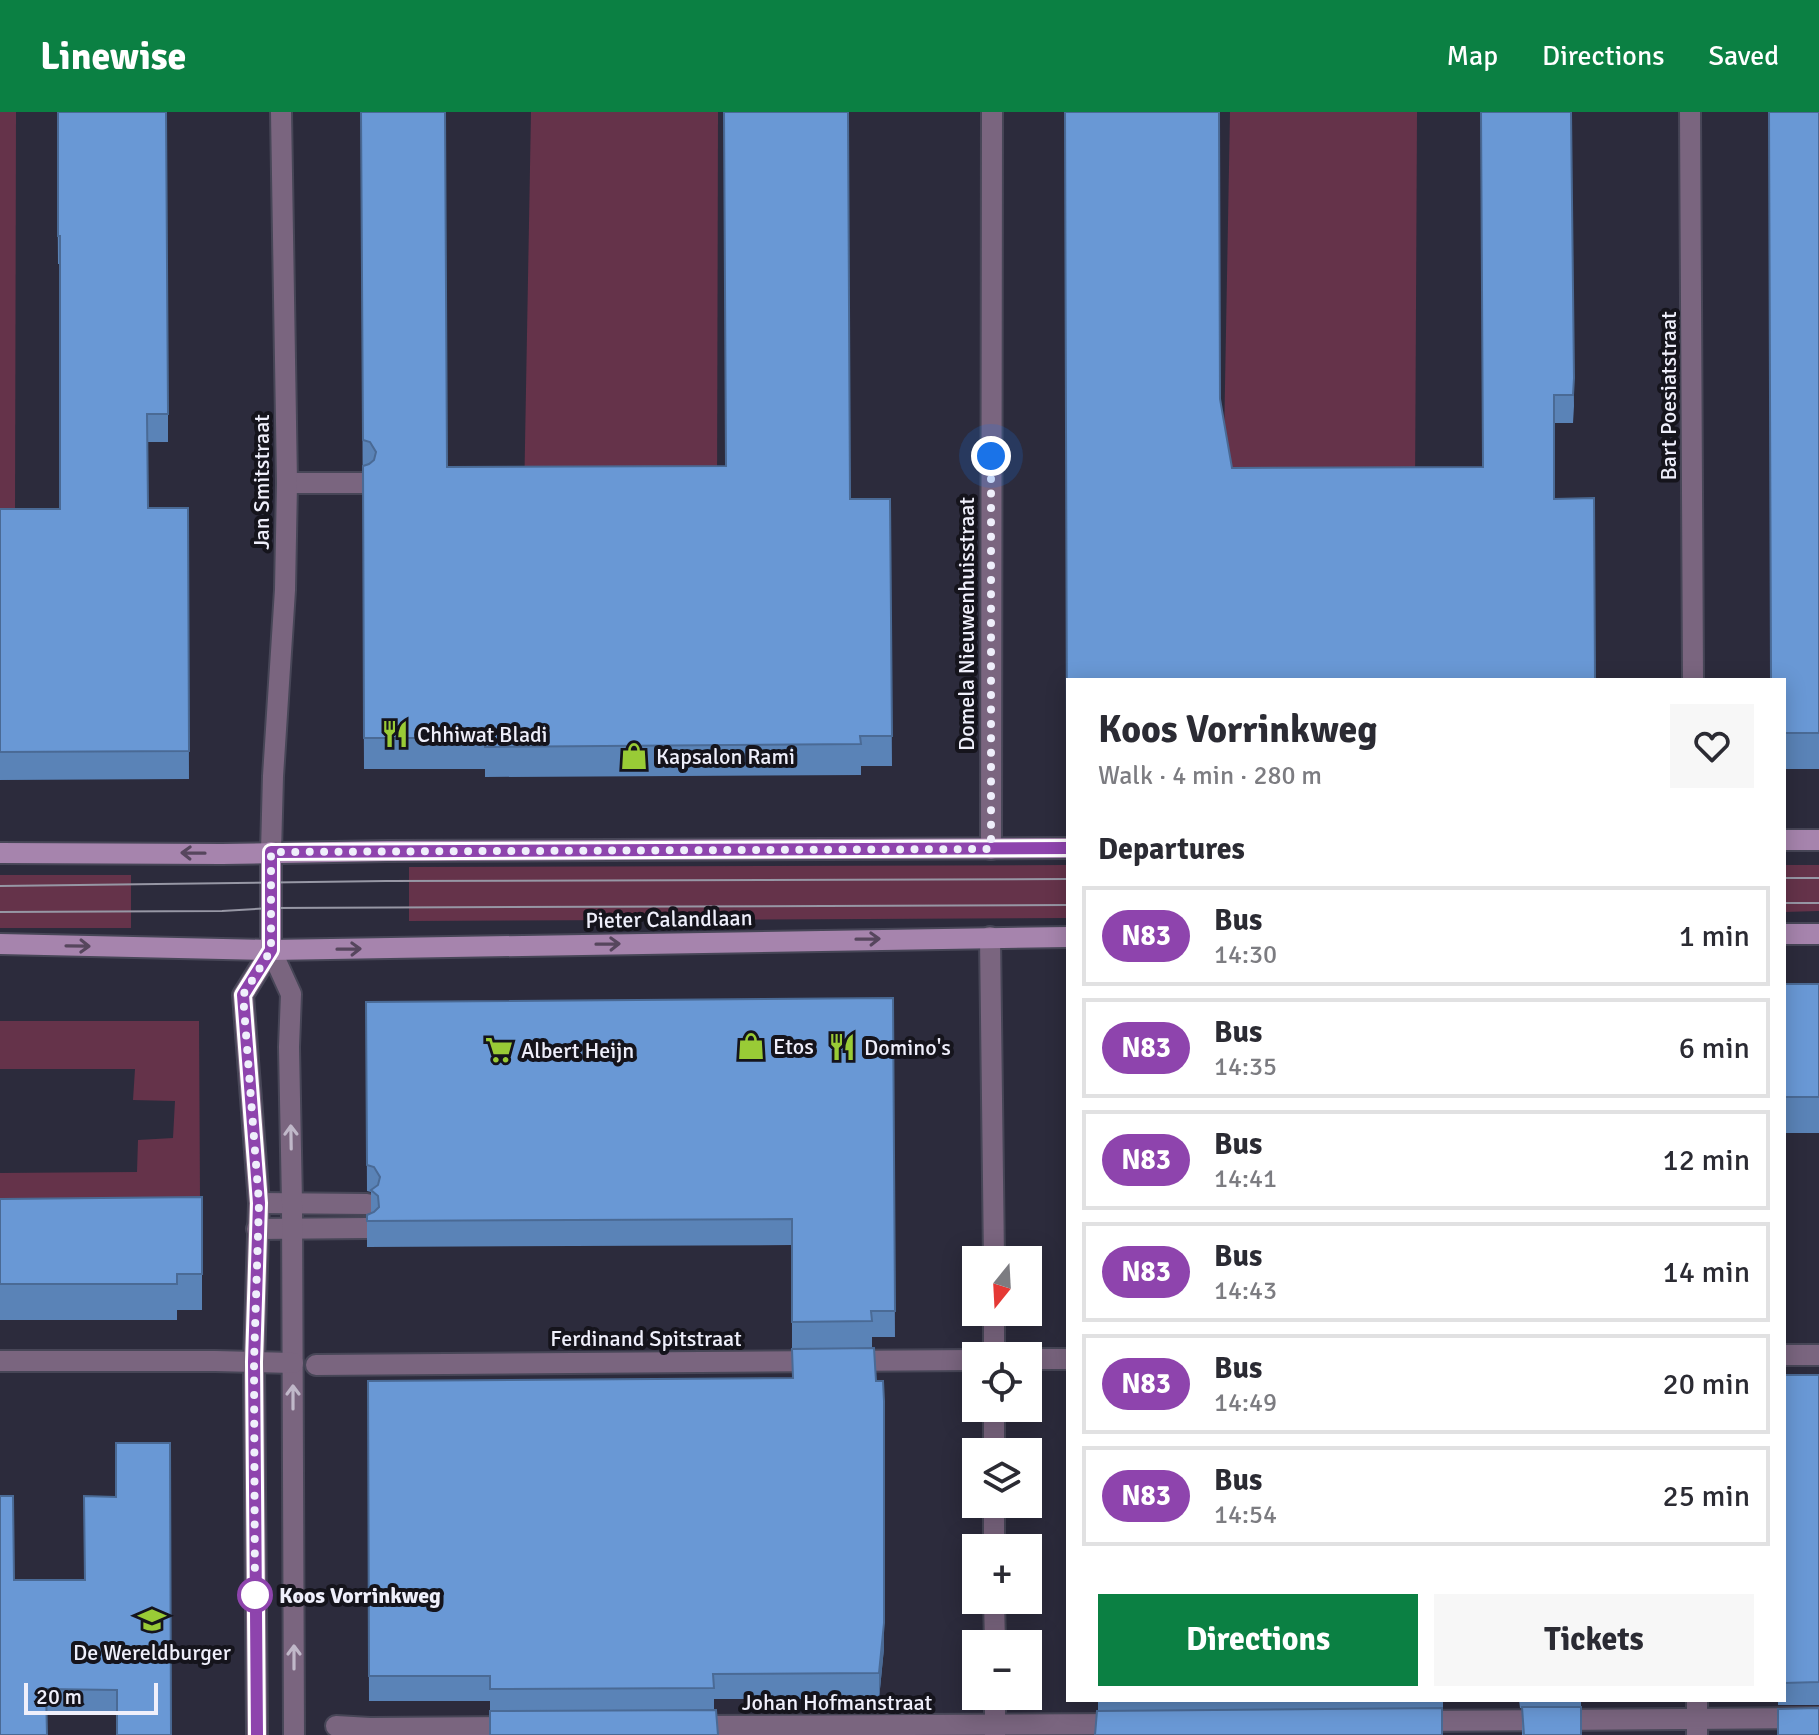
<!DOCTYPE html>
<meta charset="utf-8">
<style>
body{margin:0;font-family:Signika,sans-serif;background:#f7f7f7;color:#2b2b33;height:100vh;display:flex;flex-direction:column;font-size:30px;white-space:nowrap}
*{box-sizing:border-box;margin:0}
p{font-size:26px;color:#7c7c81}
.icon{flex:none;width:44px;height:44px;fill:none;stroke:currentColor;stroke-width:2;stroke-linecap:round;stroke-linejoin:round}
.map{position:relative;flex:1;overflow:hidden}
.sheet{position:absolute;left:1066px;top:566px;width:720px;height:1024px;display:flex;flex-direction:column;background:#fff;border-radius:0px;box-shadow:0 4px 20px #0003}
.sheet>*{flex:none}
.badge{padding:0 16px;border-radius:26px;font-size:28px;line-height:52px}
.needle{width:52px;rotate:198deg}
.buttons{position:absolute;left:962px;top:1134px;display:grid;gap:16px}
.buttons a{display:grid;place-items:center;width:80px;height:80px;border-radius:0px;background:#fff;box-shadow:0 4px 20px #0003;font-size:40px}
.scale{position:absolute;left:24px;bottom:20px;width:134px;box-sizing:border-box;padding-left:8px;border:4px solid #efeffb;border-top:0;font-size:22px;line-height:28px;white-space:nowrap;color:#efeffb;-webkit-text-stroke:6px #15141c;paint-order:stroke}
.you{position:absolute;width:40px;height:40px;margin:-20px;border:6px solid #fff;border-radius:50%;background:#1a73e8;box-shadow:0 0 0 12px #1a73e833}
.map>.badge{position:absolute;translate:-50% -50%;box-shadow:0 0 0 4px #fff}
h2{padding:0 32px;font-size:30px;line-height:72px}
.round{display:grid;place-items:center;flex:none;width:84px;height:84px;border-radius:0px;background:#f7f7f7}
.head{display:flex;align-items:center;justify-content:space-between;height:136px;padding:0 32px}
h1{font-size:38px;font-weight:700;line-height:60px}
.primary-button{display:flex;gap:16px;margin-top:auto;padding:16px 32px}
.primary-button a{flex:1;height:92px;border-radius:0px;background:#0b8043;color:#fff;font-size:32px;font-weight:700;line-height:92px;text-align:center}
.primary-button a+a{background:#f7f7f7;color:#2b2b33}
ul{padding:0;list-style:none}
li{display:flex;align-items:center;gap:24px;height:100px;margin:0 16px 12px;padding:0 16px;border:4px solid #e1e1e2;border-radius:0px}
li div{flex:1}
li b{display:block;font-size:30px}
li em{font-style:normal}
li .badge{min-width:88px;font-weight:700;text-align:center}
header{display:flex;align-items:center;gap:48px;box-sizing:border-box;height:112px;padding:0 40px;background:#0b8043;color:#fff}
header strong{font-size:38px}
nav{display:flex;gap:44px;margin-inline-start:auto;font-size:28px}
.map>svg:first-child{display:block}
.green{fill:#65334a}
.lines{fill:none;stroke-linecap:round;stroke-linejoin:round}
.lane-casing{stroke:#474657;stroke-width:24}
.street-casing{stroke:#474657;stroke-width:24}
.secondary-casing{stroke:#474657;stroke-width:24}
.lane{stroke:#7a657f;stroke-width:20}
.street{stroke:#7a657f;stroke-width:20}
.secondary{stroke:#a684ad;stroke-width:20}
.tram{stroke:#9797a5;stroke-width:2}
.wall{fill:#5a83b7}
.shaded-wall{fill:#4a6a95}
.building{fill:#6998d5;stroke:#4a6a95;stroke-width:2}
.oneway{stroke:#56465d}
.oneway2{stroke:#c0b8c9}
.line-casing{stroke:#fff;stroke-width:18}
.line{stroke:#8e44ad;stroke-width:12}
.walk{stroke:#efeffb;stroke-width:8;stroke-dasharray:0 14.4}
.stop-dot{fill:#fff;stroke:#8e44ad;stroke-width:4}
.labels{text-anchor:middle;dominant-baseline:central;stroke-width:8;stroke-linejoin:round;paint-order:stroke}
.street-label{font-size:22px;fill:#efeffb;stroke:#15141c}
.poi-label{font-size:22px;fill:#efeffb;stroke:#15141c;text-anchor:start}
.stop-label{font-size:22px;font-weight:bold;fill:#efeffb;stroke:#15141c;text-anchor:start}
</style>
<header>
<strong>Linewise</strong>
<nav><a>Map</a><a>Directions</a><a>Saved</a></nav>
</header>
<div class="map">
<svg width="1819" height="1623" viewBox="0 0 1819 1623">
<rect width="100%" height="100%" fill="#2c2b3c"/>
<g class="green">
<path d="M0 0H16L15 401H0Z"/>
<path d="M531 0H718L717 388 524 389Z"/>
<path d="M1230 0H1417L1415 383 1223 384Z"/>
<path d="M1068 753V806L409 809V755Z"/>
<path d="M1784 753H1819V799L1784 800Z"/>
<rect x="0" y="763" width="131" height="53"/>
<path d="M0 909H199L200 1088 0 1086V1061L137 1060 138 1028 173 1026 175 989 133 988 135 957H0Z"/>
</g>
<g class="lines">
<g class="lane-casing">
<g id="lane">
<path d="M287 371H363"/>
<path d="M259 1091 367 1092"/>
<path d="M257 1117 367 1116"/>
</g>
</g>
<g class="street-casing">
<g id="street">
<path d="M1690 0 1693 568"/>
<path d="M991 737 992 0"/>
<path d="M271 740 273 664 285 478 287 371 281 0"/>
<path d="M990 825 994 1148"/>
<path d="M271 838 291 882 289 935 292 1091 294 1623"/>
<path d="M994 1200V1244"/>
<path d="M1784 1243H1819"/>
<path d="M1028 1247H1068"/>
<path d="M0 1249H215L293 1251"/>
<path d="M316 1253 976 1248"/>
<path d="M994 1296V1340"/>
<path d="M994 1392V1436"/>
<path d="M994 1488 995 1532"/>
<path d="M995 1584V1623"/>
<path d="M1697 1588V1623"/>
<path d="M1415 1609 1819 1606"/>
<path d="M336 1614 370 1616 515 1615"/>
<path d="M691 1614 1123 1612"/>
<path d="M257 1623 254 1250 259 1091 243 883 271 838"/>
</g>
</g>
<g class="secondary-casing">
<g id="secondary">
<path d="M1784 728H1819"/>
<path d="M0 741 222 742 387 739 1068 736"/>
<path d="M1784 822H1819"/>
<path d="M0 832 271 838 1068 825"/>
<path d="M271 838V740"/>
</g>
</g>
<use href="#lane" class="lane"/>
<use href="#street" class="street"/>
<use href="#secondary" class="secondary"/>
<g class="tram">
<path d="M1784 766H1819"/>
<path d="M0 774 386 769 1068 767"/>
<path d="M1784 791H1819"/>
<path d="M0 800 222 799 271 796 1068 793"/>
</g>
</g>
<g class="wall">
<path d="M57 0 168 302V330H147L148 396H188L189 667 0 668V397H60V152H58Z"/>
<path d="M361 0 447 355 850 387H890L892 654H861V663L485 665V657H364Z"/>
<path d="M1065 0 1220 287 1232 356 1482 355 1571 0 1574 294 1573 311H1554V387L1068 568V661Z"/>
<path d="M1819 0V657H1784V568Z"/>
<rect x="1784" y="872" width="35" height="149"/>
<path d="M893 886 895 1225H872V1236H792V1133L367 1135V1103L371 1101V1080L367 1079 366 890Z"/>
<path d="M202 1085V1198H177V1208H0V1087Z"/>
<path d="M1784 1263H1819V1593H1778V1588H1784Z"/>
<path d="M368 1269 884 1536 879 1587H714V1598L490 1623V1589H369Z"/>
<path d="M116 1385 117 1603 47 1602 14 1468H85Z"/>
<path d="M1098 1588H1443V1596L1098 1599Z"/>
<path d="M1519 1588H1581V1623H1522V1596H1520Z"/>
</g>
<path class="shaded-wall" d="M884 1511V1536L879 1587V1561Z"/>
<g class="building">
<path d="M58 0H166L168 302H147L148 396H188L189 639 0 640V397H60V124H58Z"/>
<path d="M361 0H445L447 355 726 354 724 0H848L850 387H890L892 624H860L861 632 485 635V626H364L363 354 369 352 374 348 376 340 370 330 363 328Z"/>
<path d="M1065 0H1219L1220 287 1232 356 1483 355 1481 0H1571L1574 266 1573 283H1554V387L1594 386 1595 568H1068L1067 633Z"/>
<path d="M1769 0H1819V621H1784V568H1771Z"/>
<rect x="1784" y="872" width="35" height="113"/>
<path d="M893 886 895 1199H871L872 1209 792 1210V1107L367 1109V1103L374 1100 379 1095 378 1084 371 1078 378 1073 380 1065 374 1055 367 1053 366 890Z"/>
<path d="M202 1085V1162H177V1172H0V1087Z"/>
<path d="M874 1236 876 1269H883L884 1289V1511L879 1561 713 1562 714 1576 490 1577V1564H369L368 1269 793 1266 792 1237Z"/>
<path d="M1784 1263H1819V1570L1784 1571Z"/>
<path d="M116 1331H170L171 1623H117V1578L46 1577 47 1623H0V1384H13L14 1468H85L84 1384 116 1385Z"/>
<path d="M1522 1595H1581V1623H1524Z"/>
<path d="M1442 1596V1623H1095L1097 1599Z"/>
<path d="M1819 1596V1623H1778V1597Z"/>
<path d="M716 1598 718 1623H490V1599Z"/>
</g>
<defs><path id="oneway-shaft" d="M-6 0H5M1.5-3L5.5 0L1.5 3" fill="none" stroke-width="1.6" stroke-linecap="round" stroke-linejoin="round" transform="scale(2)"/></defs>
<g class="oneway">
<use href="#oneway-shaft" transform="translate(193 741) rotate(-179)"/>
<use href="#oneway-shaft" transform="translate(868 827) rotate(-1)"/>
<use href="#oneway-shaft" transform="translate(608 832) rotate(-1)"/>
<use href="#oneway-shaft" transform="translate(78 834) rotate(1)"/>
<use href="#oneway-shaft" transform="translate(349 837) rotate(-1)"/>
</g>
<g class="oneway2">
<use href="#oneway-shaft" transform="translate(291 1025) rotate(-91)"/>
<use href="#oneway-shaft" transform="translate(293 1285) rotate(-90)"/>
<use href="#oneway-shaft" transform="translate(294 1545) rotate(-90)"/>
</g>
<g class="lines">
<g class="line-casing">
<path id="line" d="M257 1623 254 1250 259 1091 243 883 271 838V740L1068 736"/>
</g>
<use href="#line" class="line"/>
<path class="walk" d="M255 1483V1491L254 1250 259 1091 243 883 271 838V740L991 737V344"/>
</g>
<defs>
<g id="restaurant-bare" transform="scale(2.16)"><path d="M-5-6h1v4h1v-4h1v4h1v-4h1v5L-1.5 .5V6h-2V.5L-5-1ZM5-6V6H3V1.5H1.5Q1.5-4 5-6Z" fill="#99cb36" stroke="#15141c" stroke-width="2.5" paint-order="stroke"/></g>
<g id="shop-bare" transform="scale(2.16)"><path d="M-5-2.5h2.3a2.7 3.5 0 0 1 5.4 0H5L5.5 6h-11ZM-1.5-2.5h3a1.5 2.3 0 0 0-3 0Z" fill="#99cb36" stroke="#15141c" stroke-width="2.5" paint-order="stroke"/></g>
<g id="supermarket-bare" transform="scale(2.16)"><path d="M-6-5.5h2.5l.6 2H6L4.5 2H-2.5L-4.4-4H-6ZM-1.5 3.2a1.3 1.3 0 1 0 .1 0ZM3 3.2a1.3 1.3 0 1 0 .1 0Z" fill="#99cb36" stroke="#15141c" stroke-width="2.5" paint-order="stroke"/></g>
<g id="school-bare" transform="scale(2.16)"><path d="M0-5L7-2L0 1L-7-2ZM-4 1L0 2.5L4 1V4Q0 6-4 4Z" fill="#99cb36" stroke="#15141c" stroke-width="2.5" paint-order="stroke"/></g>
</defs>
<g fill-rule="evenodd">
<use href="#restaurant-bare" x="395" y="622"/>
<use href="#shop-bare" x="634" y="644"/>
<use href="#shop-bare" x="751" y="934"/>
<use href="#restaurant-bare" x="842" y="935"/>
<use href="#supermarket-bare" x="499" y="938"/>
<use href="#school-bare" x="152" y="1508"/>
</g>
<circle class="stop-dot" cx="255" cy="1483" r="16"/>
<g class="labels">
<g class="street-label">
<text transform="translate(1668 284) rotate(-90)">Bart Poesiatstraat</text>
<text transform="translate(261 370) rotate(-90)">Jan Smitstraat</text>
<text transform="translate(966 512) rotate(-90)">Domela Nieuwenhuisstraat</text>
<text transform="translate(669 807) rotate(-1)">Pieter Calandlaan</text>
<text x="646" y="1226">Ferdinand Spitstraat</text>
<text x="837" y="1590">Johan Hofmanstraat</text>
</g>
<g class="poi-label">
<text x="417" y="622">Chhiwat Bladi</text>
<text x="656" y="644">Kapsalon Rami</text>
<text x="773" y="934">Etos</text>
<text x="864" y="935">Domino's</text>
<text x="521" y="938">Albert Heijn</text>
<text x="152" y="1540" text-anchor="middle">De Wereldburger</text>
</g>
<g class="stop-label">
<text x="279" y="1483">Koos Vorrinkweg</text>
</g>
</g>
</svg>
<div class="buttons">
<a><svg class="needle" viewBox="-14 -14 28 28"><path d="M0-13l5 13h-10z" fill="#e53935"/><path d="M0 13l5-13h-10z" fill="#7c7c81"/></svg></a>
<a><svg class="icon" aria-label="locate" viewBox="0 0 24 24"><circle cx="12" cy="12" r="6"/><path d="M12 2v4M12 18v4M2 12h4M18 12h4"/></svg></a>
<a><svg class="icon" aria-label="layers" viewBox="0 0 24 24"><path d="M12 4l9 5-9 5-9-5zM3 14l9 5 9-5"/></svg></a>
<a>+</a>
<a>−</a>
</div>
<div class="scale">20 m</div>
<div class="you" style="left:991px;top:344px"></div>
<section class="sheet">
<div class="head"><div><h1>Koos Vorrinkweg</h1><p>Walk · 4 min · 280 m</p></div><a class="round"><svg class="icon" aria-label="heart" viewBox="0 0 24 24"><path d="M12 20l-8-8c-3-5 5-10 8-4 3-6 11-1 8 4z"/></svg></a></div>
<h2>Departures</h2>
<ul>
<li><span class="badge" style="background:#8e44ad;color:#fff">N83</span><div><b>Bus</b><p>14:30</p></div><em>1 min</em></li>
<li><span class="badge" style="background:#8e44ad;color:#fff">N83</span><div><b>Bus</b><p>14:35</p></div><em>6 min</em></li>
<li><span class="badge" style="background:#8e44ad;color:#fff">N83</span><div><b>Bus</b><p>14:41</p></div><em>12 min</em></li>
<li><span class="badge" style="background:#8e44ad;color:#fff">N83</span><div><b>Bus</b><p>14:43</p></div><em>14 min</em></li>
<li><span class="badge" style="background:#8e44ad;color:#fff">N83</span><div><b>Bus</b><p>14:49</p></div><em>20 min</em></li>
<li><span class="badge" style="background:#8e44ad;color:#fff">N83</span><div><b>Bus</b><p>14:54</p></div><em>25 min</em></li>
</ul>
<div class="primary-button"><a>Directions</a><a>Tickets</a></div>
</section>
</div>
